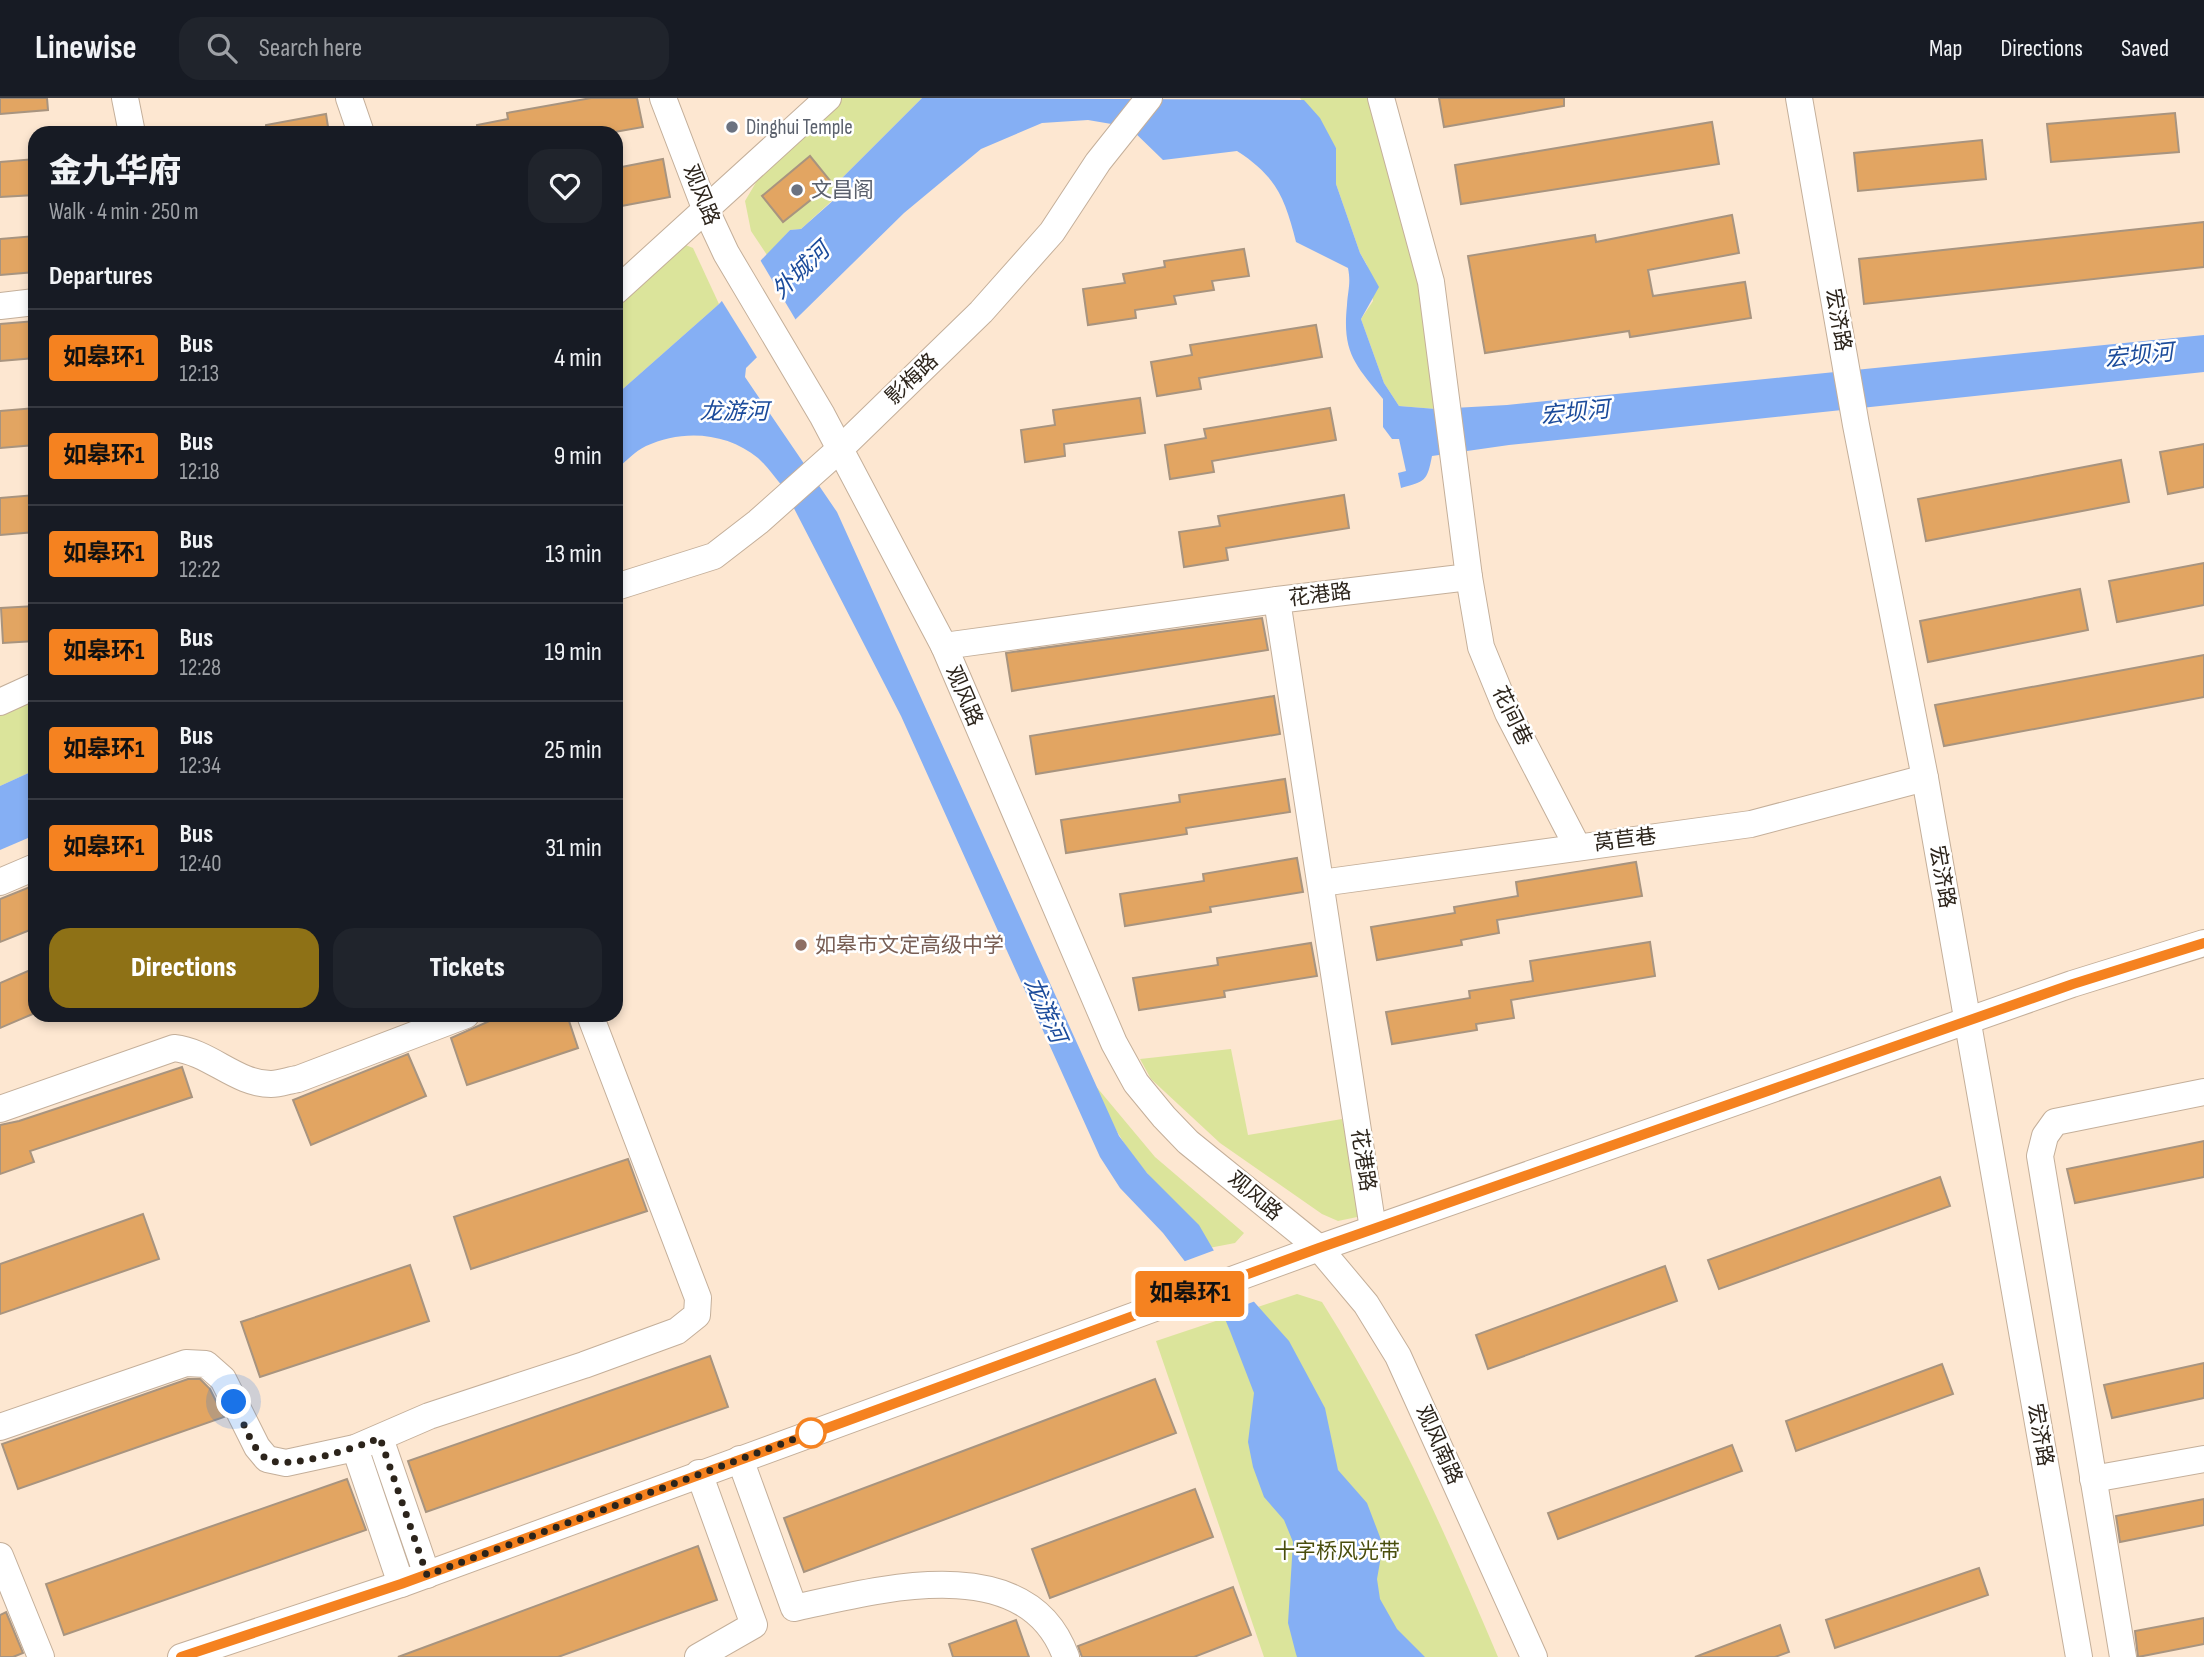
<!DOCTYPE html>
<meta charset="utf-8">
<style>
body{margin:0;font-family:"Sofia Sans Condensed","Noto Sans SC",sans-serif;background:#20242c;color:#f1f3f6;height:100vh;display:flex;flex-direction:column;font-size:26px;white-space:nowrap}
*{box-sizing:border-box;margin:0}
p{font-size:23px;color:#9ea1a6}
.icon{flex:none;width:38px;height:38px;fill:none;stroke:currentColor;stroke-width:2;stroke-linecap:round;stroke-linejoin:round}
.map{position:relative;flex:1;overflow:hidden}
.sheet{position:absolute;left:28px;top:28px;width:595px;height:896px;display:flex;flex-direction:column;background:#171b24;border-radius:21px;box-shadow:0 4px 10px #0003}
.sheet>*{flex:none}
.badge{padding:0 14px;border-radius:5px;font-size:24px;line-height:46px}
.you{position:absolute;width:35px;height:35px;margin:-18px;border:5px solid #fff;border-radius:50%;background:#1a73e8;box-shadow:0 0 0 10px #1a73e833}
.map>.badge{position:absolute;translate:-50% -50%;box-shadow:0 0 0 4px #fff}
h2{padding:0 21px;font-size:26px;line-height:63px}
.round{display:grid;place-items:center;flex:none;width:74px;height:74px;border-radius:21px;background:#20242c}
.headline{display:flex;align-items:center;justify-content:space-between;height:119px;padding:0 21px}
h1{font-size:33px;font-weight:800;line-height:52px}
.cta{display:flex;gap:14px;margin-top:auto;padding:14px 21px}
.cta a{flex:1;height:80px;border-radius:21px;background:#8e7116;color:#fff;font-size:28px;font-weight:800;line-height:80px;text-align:center}
.cta a+a{background:#20242c;color:#f1f3f6}
ul{padding:0;list-style:none}
li{display:flex;align-items:center;gap:21px;height:98px;padding:0 21px;border-top:2px solid #363941}
li div{flex:1}
li b{display:block;font-size:26px}
li em{font-style:normal}
li .badge{min-width:77px;font-weight:700;text-align:center}
header{display:flex;align-items:center;gap:42px;box-sizing:border-box;height:98px;padding:0 35px;background:#171b24;border-bottom:2px solid #363941}
header strong{font-size:33px}
nav{display:flex;gap:38px;margin-inline-start:auto;font-size:24px}
.search{width:490px;height:63px;background:#20242c;display:flex;align-items:center;gap:18px;box-sizing:border-box;padding:0 24px;border-radius:21px;color:#9ea1a6;font-size:26px}
.map>svg:first-child{display:block}
.green{fill:#dbe49b}
.water{fill:#85aff4}
.pier{fill:#fde7d1}
.building{fill:#e2a562;stroke:#a8947f;stroke-width:2}
.lines{fill:none;stroke-linecap:round;stroke-linejoin:round}
.minor-casing{stroke:#c4af9a;stroke-width:28}
.minor{stroke:#fff;stroke-width:26}
.line-casing{stroke:#fff;stroke-width:16}
.line{stroke:#f58220;stroke-width:10}
.walk{stroke:#2c241b;stroke-width:7;stroke-dasharray:0 12.6}
.worship-dot{fill:#6b7280;stroke:#fff;stroke-width:2.5}
.education-dot{fill:#8d6e63;stroke:#fff;stroke-width:2.5}
.stop-dot{fill:#fff;stroke:#f58220;stroke-width:3.5}
.labels{text-anchor:middle;dominant-baseline:central;stroke-width:5;stroke-linejoin:round;paint-order:stroke}
.worship-label{font-size:21px;fill:#5b616d;stroke:#fff;text-anchor:start}
.street-label{font-size:21px;fill:#2c241b;stroke:#fff}
.education-label{font-size:21px;fill:#785e54;stroke:#fff;text-anchor:start}
.park-label{font-size:21px;fill:#494e0d;stroke:#fff}
.water-label{font-size:23px;font-style:italic;fill:#1b4b9b;stroke:#fff}
</style>
<header>
<strong>Linewise</strong>
<div class="search"><svg class="icon" aria-label="search" viewBox="0 0 24 24"><circle cx="10" cy="10" r="6"/><path d="M15 15l6 6"/></svg>Search here</div>
<nav><a>Map</a><a>Directions</a><a>Saved</a></nav>
</header>
<div class="map">
<svg width="2204" height="1559" viewBox="0 0 2204 1559">
<rect width="100%" height="100%" fill="#fde7d1"/>
<g class="green">
<path d="M841 0H922L839 83 836 99 801 131 790 132 767 157 751 133 745 103 761 76Z"/>
<path d="M1300 0H1375L1424 195 1436 311 1399 308 1384 285 1361 221 1373 203 1367 167 1360 155 1336 86V50Z"/>
<path d="M678 144 693 150 719 206 616 297V204Z"/>
<path d="M35 598V672L0 688V614Z"/>
<path d="M1231 951 1248 1037 1342 1021 1362 1118 1338 1123 1322 1116 1220 1045 1151 981 1140 961Z"/>
<path d="M1094 986 1155 1059 1244 1135 1235 1145 1209 1150C1194 1118 1169 1101 1147 1075 1124 1049 1107 1019 1094 986Z"/>
<path d="M1297 1196 1322 1204C1393 1316 1446 1437 1498 1559H1264L1156 1243Z"/>
</g>
<g class="water">
<path d="M922 0 1304 2 1320 20 1336 50V86L1360 155 1379 189 1361 221 1384 285 1399 308 1436 311 1507 307 2204 237V274L1509 347 1432 358C1427 384 1425 383 1401 390L1398 375 1406 373 1399 341H1392L1383 329V301C1355 266 1342 255 1347 207 1348 192 1351 185 1348 170L1296 144C1285 100 1276 78 1237 53L1163 62 1129 29 1088 22 1042 25 981 51 904 115 746 270 745 279 837 414 1119 1038 1147 1075 1199 1127 1224 1170 1289 1243 1325 1310 1338 1372 1367 1405 1383 1447 1377 1481 1380 1501 1397 1531 1425 1559H1297L1296 1556 1288 1525 1293 1444 1284 1422 1264 1399 1253 1369 1248 1344 1254 1295 1230 1233 1220 1209 1163 1135 1120 1090 1100 1059 901 618 783 389C775 380 767 368 758 360 727 334 682 331 646 348 635 353 625 364 616 372V297L719 206 790 132 801 131 836 100 839 83Z"/>
<path d="M35 672V737L0 752V688Z"/>
</g>
<g class="pier">
<path d="M759 160 797 224 758 261 720 200Z"/>
<path d="M1215 1152 1227 1168 1258 1202 1219 1217 1203 1191 1180 1165Z"/>
</g>
<g class="building">
<path d="M0 0H47L48 12 0 16Z"/>
<path d="M591 0H637L643 29 609 35H478L477 27 508 21 507 15Z"/>
<path d="M1439 0H1564V8L1444 29Z"/>
<path d="M2175 15 2179 54 2051 64 2047 26Z"/>
<path d="M326 16 329 35H266V27Z"/>
<path d="M1712 24 1719 66 1461 106 1455 67Z"/>
<path d="M1982 42 1986 81 1858 93 1854 55Z"/>
<path d="M810 58 832 85 783 124 762 98Z"/>
<path d="M35 61V97L0 99V64Z"/>
<path d="M663 61 670 99 616 109V70Z"/>
<path d="M1732 117 1739 155 1648 172 1653 198 1745 184 1751 220 1630 239 1629 233 1485 255 1468 158 1595 137 1596 144Z"/>
<path d="M2204 124V169L1864 206 1859 161Z"/>
<path d="M35 138V174L0 177V141Z"/>
<path d="M1244 151 1249 178 1212 183 1214 192 1174 198 1176 206 1135 212 1136 220 1088 227 1083 191 1125 185 1123 176 1165 169 1164 163Z"/>
<path d="M35 223V260L0 263V226Z"/>
<path d="M1316 227 1322 259 1199 280 1201 291 1157 298 1151 264 1192 257 1190 247Z"/>
<path d="M1140 300 1145 335 1064 346 1065 358 1025 364 1021 332 1055 327 1053 312Z"/>
<path d="M35 310V347L0 350V313Z"/>
<path d="M1330 310 1336 342 1212 363 1214 374 1170 381 1165 347 1206 340 1204 331Z"/>
<path d="M2204 346V389L2168 396 2160 354Z"/>
<path d="M2121 362 2129 404 1926 443 1918 401Z"/>
<path d="M35 397V434L0 437V400Z"/>
<path d="M1344 397 1349 430 1226 450 1228 462 1184 469 1179 434 1220 428 1218 418Z"/>
<path d="M2204 465V507L2117 524 2109 483Z"/>
<path d="M2080 491 2088 532 1928 564 1920 523Z"/>
<path d="M35 508V543L3 545 1 510Z"/>
<path d="M1262 520 1268 552 1012 593 1006 555Z"/>
<path d="M2204 557V599L1944 648 1935 607Z"/>
<path d="M1274 598 1280 636 1036 676 1030 638Z"/>
<path d="M1285 681 1290 714 1186 730 1187 736 1066 755 1061 722 1180 704 1179 697Z"/>
<path d="M1297 760 1303 794 1210 809 1211 814 1125 828 1120 796 1204 783 1203 776Z"/>
<path d="M1636 764 1642 798 1497 822 1499 835 1461 842 1462 847 1377 862 1371 829 1455 815 1454 809 1518 798 1516 784Z"/>
<path d="M35 787V830L0 844V801Z"/>
<path d="M1650 844 1655 878 1511 902 1514 920 1476 926 1477 932 1392 946 1386 914 1470 900 1469 893 1533 883 1530 863Z"/>
<path d="M1311 845 1317 878 1224 893 1225 899 1139 912 1133 880 1218 867 1217 860Z"/>
<path d="M35 870V915L0 930V885Z"/>
<path d="M503 917H567L578 950 467 987 451 940Z"/>
<path d="M408 956 426 998 311 1047 293 1002Z"/>
<path d="M182 969 192 999 30 1053 34 1064 0 1076V1027L19 1023Z"/>
<path d="M2204 1043V1079L2075 1105 2067 1071Z"/>
<path d="M628 1061 647 1113 471 1171 454 1119Z"/>
<path d="M1940 1079 1950 1108 1719 1191 1708 1162Z"/>
<path d="M143 1116 159 1161 0 1216V1166Z"/>
<path d="M410 1167 429 1223 260 1279 241 1224Z"/>
<path d="M1665 1168 1677 1203 1488 1271 1476 1237Z"/>
<path d="M710 1258 728 1309 426 1414 408 1363Z"/>
<path d="M2204 1265V1300L2112 1320 2104 1287Z"/>
<path d="M1942 1266 1953 1296 1796 1353 1786 1323Z"/>
<path d="M188 1281H200L210 1291 224 1319 18 1391 2 1346Z"/>
<path d="M1155 1281 1176 1335 804 1474 784 1420Z"/>
<path d="M1732 1347 1742 1373 1558 1441 1548 1415Z"/>
<path d="M347 1381 366 1432 64 1537 46 1486Z"/>
<path d="M1195 1391 1213 1439 1050 1500 1032 1451Z"/>
<path d="M2204 1401V1427L2120 1444 2116 1418Z"/>
<path d="M698 1448 717 1502 558 1559H398Z"/>
<path d="M1979 1470 1988 1497 1835 1550 1826 1522Z"/>
<path d="M1233 1489 1251 1537 1194 1559H1082L1078 1548Z"/>
<path d="M6 1514 23 1555 13 1559H0V1517Z"/>
<path d="M2204 1520V1546L2138 1559 2135 1533Z"/>
<path d="M1016 1522 1029 1559H953L949 1546Z"/>
<path d="M1780 1527 1789 1554 1775 1559H1695Z"/>
</g>
<g class="lines">
<g class="minor-casing">
<g id="minor">
<path d="M125 0 132 35"/>
<path d="M349 0 361 35"/>
<path d="M663 0 705 110 726 155 822 317 944 548 1114 945 1136 985 1164 1019 1188 1044 1319 1150 1366 1206 1398 1258 1534 1559"/>
<path d="M1799 0 1856 327 1925 680 2079 1559"/>
<path d="M616 193 828 0"/>
<path d="M0 208 35 204"/>
<path d="M1469 479 1481 549 1508 615 1577 748"/>
<path d="M616 489 714 458 758 424 840 351 981 214 1052 134 1098 64 1149 0"/>
<path d="M944 548 1277 502"/>
<path d="M0 604 35 588"/>
<path d="M0 784 35 769"/>
<path d="M1321 785 1751 726 1925 680"/>
<path d="M0 1011 174 950C210 954 236 986 271 986 280 986 290 982 298 981L466 917"/>
<path d="M1373 1131 1277 502 1469 479 1431 184 1381 0"/>
<path d="M0 1329 186 1265 206 1266 223 1281 257 1349 267 1361 286 1365 355 1350 429 1318 584 1267 677 1233 697 1217 698 1200 590 917"/>
<path d="M380 1340 427 1477"/>
<path d="M355 1350 401 1486"/>
<path d="M740 1361 794 1510C877 1492 1027 1450 1066 1559"/>
<path d="M2093 1381 2204 1361"/>
<path d="M0 1458 41 1559"/>
<path d="M181 1559 401 1486 1319 1150 2072 886 2204 845"/>
<path d="M698 1559 754 1527 699 1375"/>
<path d="M2123 1559 2040 1058 2045 1038 2055 1024 2204 994"/>
</g>
</g>
<use href="#minor" class="minor"/>
</g>
<g class="lines">
<g class="line-casing">
<path id="line" d="M181 1559 401 1486 1319 1150 2073 886 2204 845"/>
</g>
<use href="#line" class="line"/>
<path class="walk" d="M234 1304C242 1319 251 1352 267 1361 288 1373 358 1349 380 1340L427 1477 811 1335"/>
</g>
<g class="worship-dot">
<circle cx="732" cy="29" r="7"/>
<circle cx="797" cy="92" r="7"/>
</g>
<circle class="education-dot" cx="801" cy="847" r="7"/>
<circle class="stop-dot" cx="811" cy="1335" r="14"/>
<g class="labels">
<g class="worship-label">
<text x="746" y="29">Dinghui Temple</text>
<text x="811" y="92">文昌阁</text>
</g>
<g class="street-label">
<text transform="translate(701 97) rotate(68)">观风路</text>
<text transform="translate(1838 222) rotate(80)">宏济路</text>
<text transform="translate(912 281) rotate(-44)">影梅路</text>
<text transform="translate(1320 497) rotate(-7)">花港路</text>
<text transform="translate(964 598) rotate(67)">观风路</text>
<text transform="translate(1512 618) rotate(64)">花间巷</text>
<text transform="translate(1625 742) rotate(-7)">莴苣巷</text>
<text transform="translate(1942 779) rotate(80)">宏济路</text>
<text transform="translate(1363 1062) rotate(81)">花港路</text>
<text transform="translate(1255 1098) rotate(40)">观风路</text>
<text transform="translate(2040 1337) rotate(80)">宏济路</text>
<text transform="translate(1439 1347) rotate(66)">观风南路</text>
</g>
<g class="education-label">
<text x="815" y="847">如皋市文定高级中学</text>
</g>
<g class="park-label">
<text x="1337" y="1453">十字桥风光带</text>
</g>
<g class="water-label">
<text transform="translate(801 173) rotate(-44)">外城河</text>
<text transform="translate(2139 258) rotate(-6)">宏坝河</text>
<text x="734" y="314">龙游河</text>
<text transform="translate(1575 315) rotate(-6)">宏坝河</text>
<text transform="translate(1045 912) rotate(66)">龙游河</text>
</g>
</g>
</svg>
<div class="you" style="left:234px;top:1304px"></div>
<b class="badge" style="left:1190px;top:1196px;background:#f58220;color:#111">如皋环1</b>
<section class="sheet">
<div class="headline"><div><h1>金九华府</h1><p>Walk · 4 min · 250 m</p></div><a class="round"><svg class="icon" aria-label="heart" viewBox="0 0 24 24"><path d="M12 20l-8-8c-3-5 5-10 8-4 3-6 11-1 8 4z"/></svg></a></div>
<h2>Departures</h2>
<ul>
<li><span class="badge" style="background:#f58220;color:#111">如皋环1</span><div><b>Bus</b><p>12:13</p></div><em>4 min</em></li>
<li><span class="badge" style="background:#f58220;color:#111">如皋环1</span><div><b>Bus</b><p>12:18</p></div><em>9 min</em></li>
<li><span class="badge" style="background:#f58220;color:#111">如皋环1</span><div><b>Bus</b><p>12:22</p></div><em>13 min</em></li>
<li><span class="badge" style="background:#f58220;color:#111">如皋环1</span><div><b>Bus</b><p>12:28</p></div><em>19 min</em></li>
<li><span class="badge" style="background:#f58220;color:#111">如皋环1</span><div><b>Bus</b><p>12:34</p></div><em>25 min</em></li>
<li><span class="badge" style="background:#f58220;color:#111">如皋环1</span><div><b>Bus</b><p>12:40</p></div><em>31 min</em></li>
</ul>
<div class="cta"><a>Directions</a><a>Tickets</a></div>
</section>
</div>
